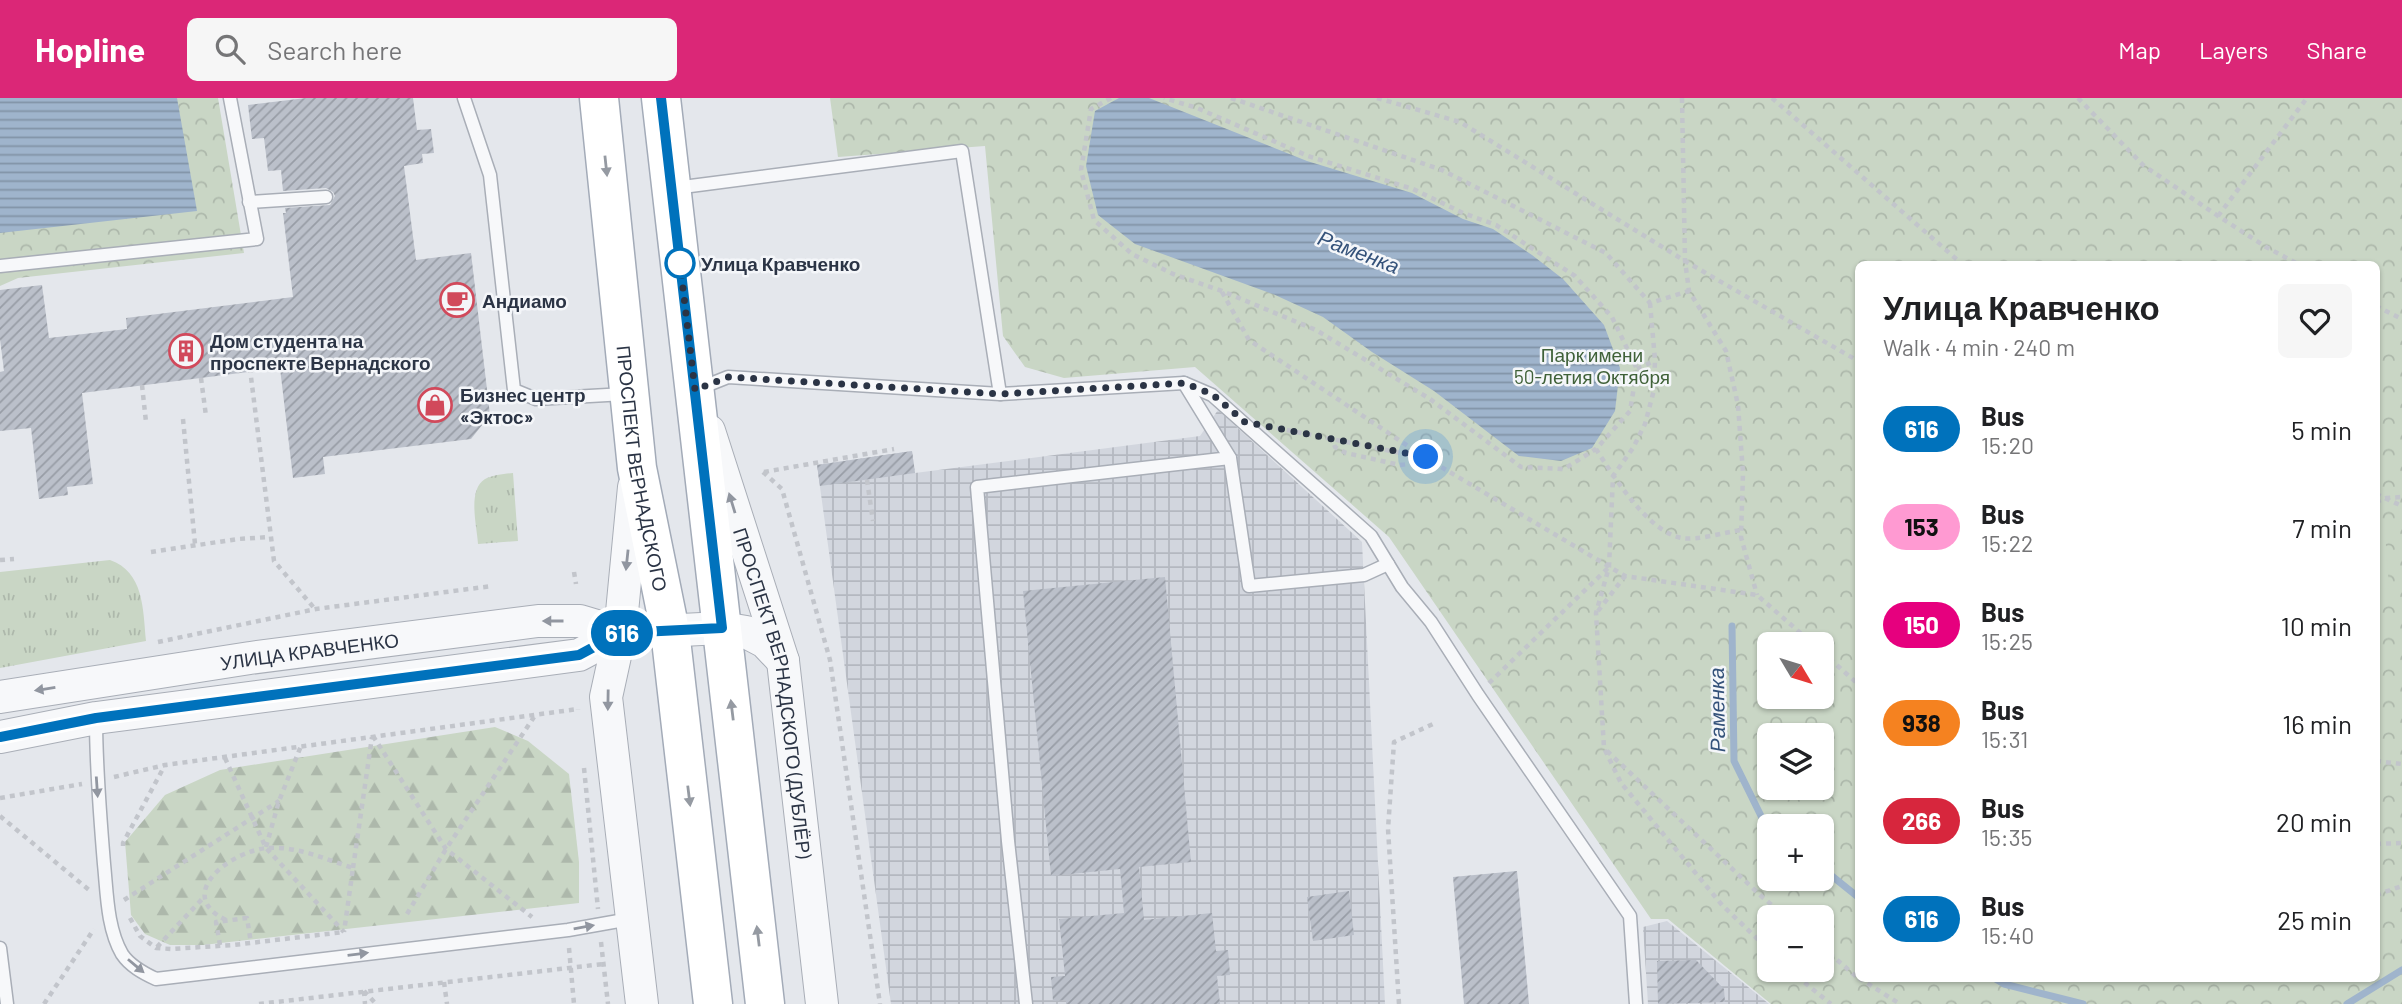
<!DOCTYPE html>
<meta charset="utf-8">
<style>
body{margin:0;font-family:Barlow,sans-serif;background:#f6f6f6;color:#202124;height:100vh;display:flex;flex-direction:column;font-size:26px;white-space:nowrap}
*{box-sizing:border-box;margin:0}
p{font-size:23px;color:#757577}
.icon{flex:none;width:38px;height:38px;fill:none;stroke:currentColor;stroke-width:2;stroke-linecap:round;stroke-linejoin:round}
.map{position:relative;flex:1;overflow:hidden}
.panel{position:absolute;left:1855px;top:163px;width:525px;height:721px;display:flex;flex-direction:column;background:#fff;border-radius:10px;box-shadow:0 2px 5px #0004}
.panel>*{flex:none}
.badge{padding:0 14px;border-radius:23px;font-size:24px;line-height:46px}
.needle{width:46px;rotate:128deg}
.fabs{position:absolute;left:1757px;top:534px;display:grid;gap:14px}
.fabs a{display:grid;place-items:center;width:77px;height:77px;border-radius:10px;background:#fff;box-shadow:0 2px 5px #0004;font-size:35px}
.you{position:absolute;width:35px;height:35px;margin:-18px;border:5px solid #fff;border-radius:50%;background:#1a73e8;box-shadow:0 0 0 10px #1a73e833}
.map>.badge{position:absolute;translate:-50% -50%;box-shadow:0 0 0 4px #fff}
.round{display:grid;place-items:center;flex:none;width:74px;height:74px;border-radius:10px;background:#f6f6f6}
.summary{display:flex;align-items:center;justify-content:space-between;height:119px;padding:0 28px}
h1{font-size:33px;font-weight:700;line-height:52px}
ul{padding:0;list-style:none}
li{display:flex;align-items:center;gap:21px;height:98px;padding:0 28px}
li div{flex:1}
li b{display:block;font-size:26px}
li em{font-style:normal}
li .badge{min-width:77px;font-weight:700;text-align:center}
header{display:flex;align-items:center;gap:42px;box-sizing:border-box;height:98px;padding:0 35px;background:#db2777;color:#fff}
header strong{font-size:33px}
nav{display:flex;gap:38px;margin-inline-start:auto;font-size:24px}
.search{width:490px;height:63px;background:#f6f6f6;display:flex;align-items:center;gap:18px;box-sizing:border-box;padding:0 24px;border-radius:10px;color:#757577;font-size:26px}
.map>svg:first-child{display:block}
.industrial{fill:url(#industrial-grid)}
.grass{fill:url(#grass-tufts)}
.forest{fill:url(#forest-firs)}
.park{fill:url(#park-crowns);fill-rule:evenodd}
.pitch{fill:#c9d6c5}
.water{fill:url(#water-rules)}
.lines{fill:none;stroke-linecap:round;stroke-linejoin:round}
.stream{stroke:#9fb4cc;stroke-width:7}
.building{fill:url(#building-hatch)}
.service-casing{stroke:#a9aeb7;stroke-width:15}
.tertiary-casing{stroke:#a9aeb7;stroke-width:34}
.primary-casing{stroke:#a3abb8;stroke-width:41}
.path{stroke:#c2c5cb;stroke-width:4.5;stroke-dasharray:5 5;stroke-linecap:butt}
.service{stroke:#f7f8fa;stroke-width:12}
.tertiary{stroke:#f7f8fa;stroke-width:32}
.primary{stroke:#fff;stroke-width:38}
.oneway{fill:#959aa2}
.oneway2{fill:#9196a0}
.line-casing{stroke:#fff;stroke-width:16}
.line{stroke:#0072bc;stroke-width:10}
.walk{stroke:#2b3445;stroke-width:7;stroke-dasharray:0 12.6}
.stop-dot{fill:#fff;stroke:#0072bc;stroke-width:3.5}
.labels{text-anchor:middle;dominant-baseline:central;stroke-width:5;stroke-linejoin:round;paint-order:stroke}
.stop-label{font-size:19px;font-weight:bold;fill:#2b3445;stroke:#f4f6f9;text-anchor:start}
.poi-label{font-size:19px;font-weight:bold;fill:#2b3445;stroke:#f4f6f9;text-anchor:start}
.park-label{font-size:19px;fill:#3f6138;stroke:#f4f6f9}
.street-label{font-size:19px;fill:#2b3445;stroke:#f4f6f9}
.water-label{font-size:21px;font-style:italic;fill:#34527a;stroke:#f4f6f9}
</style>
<header>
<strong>Hopline</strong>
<div class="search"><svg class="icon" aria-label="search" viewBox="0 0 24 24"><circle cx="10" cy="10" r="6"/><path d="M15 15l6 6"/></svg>Search here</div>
<nav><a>Map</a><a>Layers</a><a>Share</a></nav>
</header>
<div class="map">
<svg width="2402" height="906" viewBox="0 0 2402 906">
<defs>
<pattern id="industrial-grid" width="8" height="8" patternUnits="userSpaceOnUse" patternTransform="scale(1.75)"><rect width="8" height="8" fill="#d2d6de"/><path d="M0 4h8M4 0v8" fill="none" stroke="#b4b8c0"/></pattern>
<pattern id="grass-tufts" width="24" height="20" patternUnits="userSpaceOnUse" patternTransform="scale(1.75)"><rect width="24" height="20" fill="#c9d6c5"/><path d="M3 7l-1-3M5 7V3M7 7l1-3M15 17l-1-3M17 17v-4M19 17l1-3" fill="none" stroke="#adb8ab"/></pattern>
<pattern id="forest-firs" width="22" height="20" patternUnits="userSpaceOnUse" patternTransform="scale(1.75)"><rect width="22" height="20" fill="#c9d6c5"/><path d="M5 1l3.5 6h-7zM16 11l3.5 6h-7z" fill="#adb8ab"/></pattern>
<pattern id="park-crowns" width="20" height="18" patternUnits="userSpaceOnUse" patternTransform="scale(1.75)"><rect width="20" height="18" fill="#c9d6c5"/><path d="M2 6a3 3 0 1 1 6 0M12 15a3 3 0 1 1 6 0" fill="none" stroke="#adb8ab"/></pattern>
<pattern id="water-rules" width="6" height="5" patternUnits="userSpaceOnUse" patternTransform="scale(1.75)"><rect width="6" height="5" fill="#9fb4cc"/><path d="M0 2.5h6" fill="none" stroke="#8293a7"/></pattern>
<pattern id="building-hatch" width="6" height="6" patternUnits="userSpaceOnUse" patternTransform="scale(1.75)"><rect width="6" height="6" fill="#bbc0ca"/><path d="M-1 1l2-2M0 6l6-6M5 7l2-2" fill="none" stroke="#989da6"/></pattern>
</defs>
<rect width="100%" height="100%" fill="#e4e7ec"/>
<g class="industrial">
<path d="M1218 312 1362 444 1385 906H891L817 367 912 353 915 375 1200 338Z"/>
<path d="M1667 823 1769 906H1648L1643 829Z"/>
</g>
<g class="grass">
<path d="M513 375 518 443 478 446C477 428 467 392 485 381 493 377 505 376 513 375Z"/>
<path d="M110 462C144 474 143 511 146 543L0 570V474Z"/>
</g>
<path class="forest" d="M495 629 528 643 569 676 579 764V805L203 847H170L145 836 131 817 125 744 165 697 220 672Z"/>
<g class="park">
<path d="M0 0H218L244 155 18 180 0 188Z"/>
<path d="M830 0H2402V906H1771L1668 821H1651L1389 439 1195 269 1064 280 1025 269 1003 238 985 48 838 59ZM1858 166H2376V880H1858ZM1769 546H1822V598H1769ZM1769 637H1822V690H1769ZM1769 728H1822V780H1769ZM1769 819H1822V872H1769Z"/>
</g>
<path class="pitch" d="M2377 435H2385L2389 490 2377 491Z"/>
<g class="water">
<path d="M0 0H177L197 113 0 135Z"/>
<path d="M1119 0H1149L1307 63 1412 95 1463 121 1493 131 1532 157 1563 181 1604 227 1620 270 1615 313 1592 350 1561 363 1519 358 1434 293 1372 254 1323 219 1273 196 1135 146 1098 117 1086 68 1095 13Z"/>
</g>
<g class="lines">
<g class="stream">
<path d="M1732 528 1734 663 1764 724 1770 728"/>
<path d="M1822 770 1858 799"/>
<path d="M1994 880 2004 886 2083 906"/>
<path d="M2347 906 2402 872"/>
</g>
</g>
<g class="building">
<path d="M306 0H413L417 32 431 31 434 55 422 56 423 65 404 68 416 162 471 155 490 317 471 341 323 359 325 376 293 380 280 270 82 295 93 386 67 389 68 397 39 401 31 330 0 333V274L4 273 0 241V192L42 187 49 240 127 231 126 220 293 199 283 115H286L285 110 330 107 335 98 333 94 326 90 283 93 281 72 268 73 264 40 252 41 248 7Z"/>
<path d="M912 353 915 375 820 388 817 367Z"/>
<path d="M1165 479 1191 764 1139 769 1144 822 1212 815 1216 853 1228 852 1230 877 1217 878 1220 906H1066V902L1053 903 1051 879 1065 878 1059 821 1124 815 1120 771 1051 778 1023 493Z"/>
<path d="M1517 773 1529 906H1464L1453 779Z"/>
<path d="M1349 793 1354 837 1313 843 1307 799Z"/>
<path d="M1696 862 1724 891 1725 904 1658 906 1657 863Z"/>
</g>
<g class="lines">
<g class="service-casing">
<g id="service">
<path d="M464 0 490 77 514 292 536 301 625 296"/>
<path d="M675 90 962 53 1000 296"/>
<path d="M249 104 326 99"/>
<path d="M0 168 257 141 230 0"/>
<path d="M698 291 728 279 1000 296 1184 285 1212 297 1371 438 1402 489 1431 524 1478 597 1630 818 1636 906"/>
<path d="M1230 360 1249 488 1364 477 1388 466"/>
<path d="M96 621C96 670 100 718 104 766 107 795 107 830 122 856 130 868 143 875 156 881L568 832 630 821"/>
<path d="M0 850 7 906"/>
<path d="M1026 906 1008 743 977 389 1230 360 1184 285"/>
</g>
</g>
<g class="tertiary-casing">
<g id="tertiary">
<path id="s1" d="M709 333 783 563 822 906"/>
<path d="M634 389 620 535 606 599 642 906"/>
<path id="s2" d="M0 599 250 560 538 523H580L620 535 722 530 746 534 765 544 783 563"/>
<path d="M0 639 96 620 579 557 620 535"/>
</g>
</g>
<g class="primary-casing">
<g id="primary">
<path id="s3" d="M599 0 637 370 670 533 713 906"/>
<path d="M661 0 765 906"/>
</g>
</g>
<g class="path">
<path d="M1111 0 1091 11 1081 72 1094 122 1132 156 1173 176 1222 193 1316 232 1430 301 1521 369 1564 371 1596 351 1630 313 1637 271 1612 219 1575 178 1496 127 1463 115 1413 91 1308 58 1197 10 1164 0"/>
<path d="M1231 0 1442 72 1606 155 1650 205 1689 193"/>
<path d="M1377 0 1460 24 1685 163 1858 263"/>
<path d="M1682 0 1685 163 1689 193 1726 253 1738 307 1743 375 1741 439 1757 497"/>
<path d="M1772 0 1962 166"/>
<path d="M2078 0 2143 67 2218 118 2266 149 2298 166"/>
<path d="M2218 118 2307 0"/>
<path d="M1222 194 1249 242 1426 360 1416 365 1400 367 1346 355 1335 349 1332 341"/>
<path d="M1650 205 1655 262 1654 292 1645 326 1633 350 1613 378 1609 469 1596 515 1604 650 1621 685 1722 807 1769 852"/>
<path d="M2376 208 2402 221"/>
<path d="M262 261 249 263 274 463 315 511"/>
<path d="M1637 271 1654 263"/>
<path d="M201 280 206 318"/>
<path d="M142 287 146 324"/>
<path d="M183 321 195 446"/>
<path d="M1277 330 1426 360 1625 478 1757 497 1813 546"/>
<path d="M1596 351C1614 379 1648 434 1682 440 1696 443 1726 434 1741 432"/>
<path d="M763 374 782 391 830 562 880 906"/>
<path d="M764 374 894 351"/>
<path d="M867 382 873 423"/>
<path d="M2376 396 2402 408"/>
<path d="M2376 404 2386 400 2402 399"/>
<path d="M151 454 238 441 270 439"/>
<path d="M0 462 14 461"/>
<path d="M574 474 576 486"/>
<path d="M1598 513 1625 478"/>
<path d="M158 544 316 511 492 488"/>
<path d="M1822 554 1858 586"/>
<path d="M1489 585 1608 470"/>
<path d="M373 638 446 751 532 819"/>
<path d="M1607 653 1760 797 1786 819"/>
<path d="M225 660 266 750 344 834"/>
<path d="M2376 663 2402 666"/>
<path d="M584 670 598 811"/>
<path d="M114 679 165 667 578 611V612"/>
<path d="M0 700 82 686"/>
<path d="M0 718 89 792"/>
<path d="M2376 746 2402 745"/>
<path d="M123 748V745L165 667"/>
<path d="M266 749 279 703 301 648"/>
<path d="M353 770 372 639"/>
<path d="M2376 797 2402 788"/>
<path d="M124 802 279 703"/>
<path d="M407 816 446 751 534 619"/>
<path d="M130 820 140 838 156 850 171 851 233 847 344 834"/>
<path d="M226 822C172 796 233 752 268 750 297 748 325 761 353 770L344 834"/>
<path d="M601 844 608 906"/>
<path d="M220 847 216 824 247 820 251 845"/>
<path d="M157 849 205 798"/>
<path d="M1822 849 1858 880"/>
<path d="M569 850 574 906"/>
<path d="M1789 872 1831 906"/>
<path d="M1859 880 1900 906"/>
<path d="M444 884 447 906"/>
<path d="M364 893 376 906"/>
<path d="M364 893 365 906"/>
<path d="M44 906 94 831"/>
<path d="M259 906 603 866"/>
<path d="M1399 906 1388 731 1394 644 1433 626"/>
</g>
<use href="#service" class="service"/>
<use href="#tertiary" class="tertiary"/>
<use href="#primary" class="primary"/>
</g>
<defs><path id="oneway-solid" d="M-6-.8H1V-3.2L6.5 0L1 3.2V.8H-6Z" transform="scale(1.75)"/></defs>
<g class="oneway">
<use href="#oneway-solid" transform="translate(606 68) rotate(84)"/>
<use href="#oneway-solid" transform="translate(732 612) rotate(-97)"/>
<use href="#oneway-solid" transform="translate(689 698) rotate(83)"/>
<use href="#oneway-solid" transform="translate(758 838) rotate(-97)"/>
</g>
<g class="oneway2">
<use href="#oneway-solid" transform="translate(732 405) rotate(-107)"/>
<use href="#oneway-solid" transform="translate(627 462) rotate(96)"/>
<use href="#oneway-solid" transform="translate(553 523) rotate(-180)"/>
<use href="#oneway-solid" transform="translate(45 591) rotate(171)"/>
<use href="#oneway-solid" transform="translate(608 602) rotate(91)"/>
<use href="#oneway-solid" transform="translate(97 689) rotate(86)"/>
<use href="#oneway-solid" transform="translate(584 829) rotate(-10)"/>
<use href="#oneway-solid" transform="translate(358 856) rotate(-7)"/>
<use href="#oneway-solid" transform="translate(136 868) rotate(40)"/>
</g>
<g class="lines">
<g class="line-casing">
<path id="line" d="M0 639 96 620 579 557 620 535 722 530 661 0"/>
</g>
<use href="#line" class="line"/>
<path class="walk" d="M680 165 695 292 728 279 1000 296 1184 285 1212 296 1245 324 1426 359"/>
</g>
<defs>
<g id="cafe-ring" transform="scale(1.75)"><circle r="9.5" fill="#f4f6f9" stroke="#d1495b" stroke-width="1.5"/><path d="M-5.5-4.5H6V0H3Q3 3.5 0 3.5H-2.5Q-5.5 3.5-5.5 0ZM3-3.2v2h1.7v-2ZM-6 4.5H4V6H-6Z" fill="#d1495b"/></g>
<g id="building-ring" transform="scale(1.75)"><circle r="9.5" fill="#f4f6f9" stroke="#d1495b" stroke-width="1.5"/><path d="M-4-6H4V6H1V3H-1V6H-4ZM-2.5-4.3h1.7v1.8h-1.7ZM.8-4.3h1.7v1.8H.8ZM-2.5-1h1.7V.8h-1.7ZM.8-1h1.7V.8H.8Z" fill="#d1495b"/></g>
<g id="shop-ring" transform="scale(1.75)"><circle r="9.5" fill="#f4f6f9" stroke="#d1495b" stroke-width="1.5"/><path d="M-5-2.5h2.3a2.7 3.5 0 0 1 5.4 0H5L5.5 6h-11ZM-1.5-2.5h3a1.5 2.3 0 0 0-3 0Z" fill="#d1495b"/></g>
</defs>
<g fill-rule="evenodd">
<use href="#cafe-ring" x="457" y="202"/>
<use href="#building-ring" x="186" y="253"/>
<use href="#shop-ring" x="435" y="307"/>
</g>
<circle class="stop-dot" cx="680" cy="165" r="14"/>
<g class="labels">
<g class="stop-label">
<text x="701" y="165">Улица Кравченко</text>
</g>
<g class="poi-label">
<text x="482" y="202">Андиамо</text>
<text x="210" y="242">Дом студента на<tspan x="210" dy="22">проспекте Вернадского</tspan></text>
<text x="460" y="296">Бизнес центр<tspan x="460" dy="22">«Эктос»</tspan></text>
</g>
<g class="park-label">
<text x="1592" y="256">Парк имени<tspan x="1592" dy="22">50-летия Октября</tspan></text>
</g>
<g class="street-label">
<text stroke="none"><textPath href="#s3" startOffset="373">ПРОСПЕКТ ВЕРНАДСКОГО</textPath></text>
<text stroke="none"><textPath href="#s2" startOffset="313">УЛИЦА КРАВЧЕНКО</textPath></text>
<text stroke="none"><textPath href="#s1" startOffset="271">ПРОСПЕКТ ВЕРНАДСКОГО (ДУБЛЁР)</textPath></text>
</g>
<g class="water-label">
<text transform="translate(1359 153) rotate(21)">Раменка</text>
<text transform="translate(1716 612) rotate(-91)">Раменка</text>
</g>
</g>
</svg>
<div class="fabs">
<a><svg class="needle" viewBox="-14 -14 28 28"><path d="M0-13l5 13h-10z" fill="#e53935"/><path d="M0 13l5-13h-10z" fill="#757577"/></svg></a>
<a><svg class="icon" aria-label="layers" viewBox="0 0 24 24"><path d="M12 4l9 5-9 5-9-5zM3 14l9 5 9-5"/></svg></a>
<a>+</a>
<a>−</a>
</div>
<div class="you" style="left:1426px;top:359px"></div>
<b class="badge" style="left:622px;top:535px;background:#0072bc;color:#fff">616</b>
<section class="panel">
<div class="summary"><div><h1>Улица Кравченко</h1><p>Walk · 4 min · 240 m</p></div><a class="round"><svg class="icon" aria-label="heart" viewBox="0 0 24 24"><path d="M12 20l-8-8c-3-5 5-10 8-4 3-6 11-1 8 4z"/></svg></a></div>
<ul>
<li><span class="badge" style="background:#0072bc;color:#fff">616</span><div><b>Bus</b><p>15:20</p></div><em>5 min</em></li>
<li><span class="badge" style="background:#ff9ad2;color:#111">153</span><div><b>Bus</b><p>15:22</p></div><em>7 min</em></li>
<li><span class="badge" style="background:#e6007e;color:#fff">150</span><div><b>Bus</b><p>15:25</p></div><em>10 min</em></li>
<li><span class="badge" style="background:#f58220;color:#111">938</span><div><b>Bus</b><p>15:31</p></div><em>16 min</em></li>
<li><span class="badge" style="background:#d7263d;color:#fff">266</span><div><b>Bus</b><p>15:35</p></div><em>20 min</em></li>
<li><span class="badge" style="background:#0072bc;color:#fff">616</span><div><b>Bus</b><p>15:40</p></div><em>25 min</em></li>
</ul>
</section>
</div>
